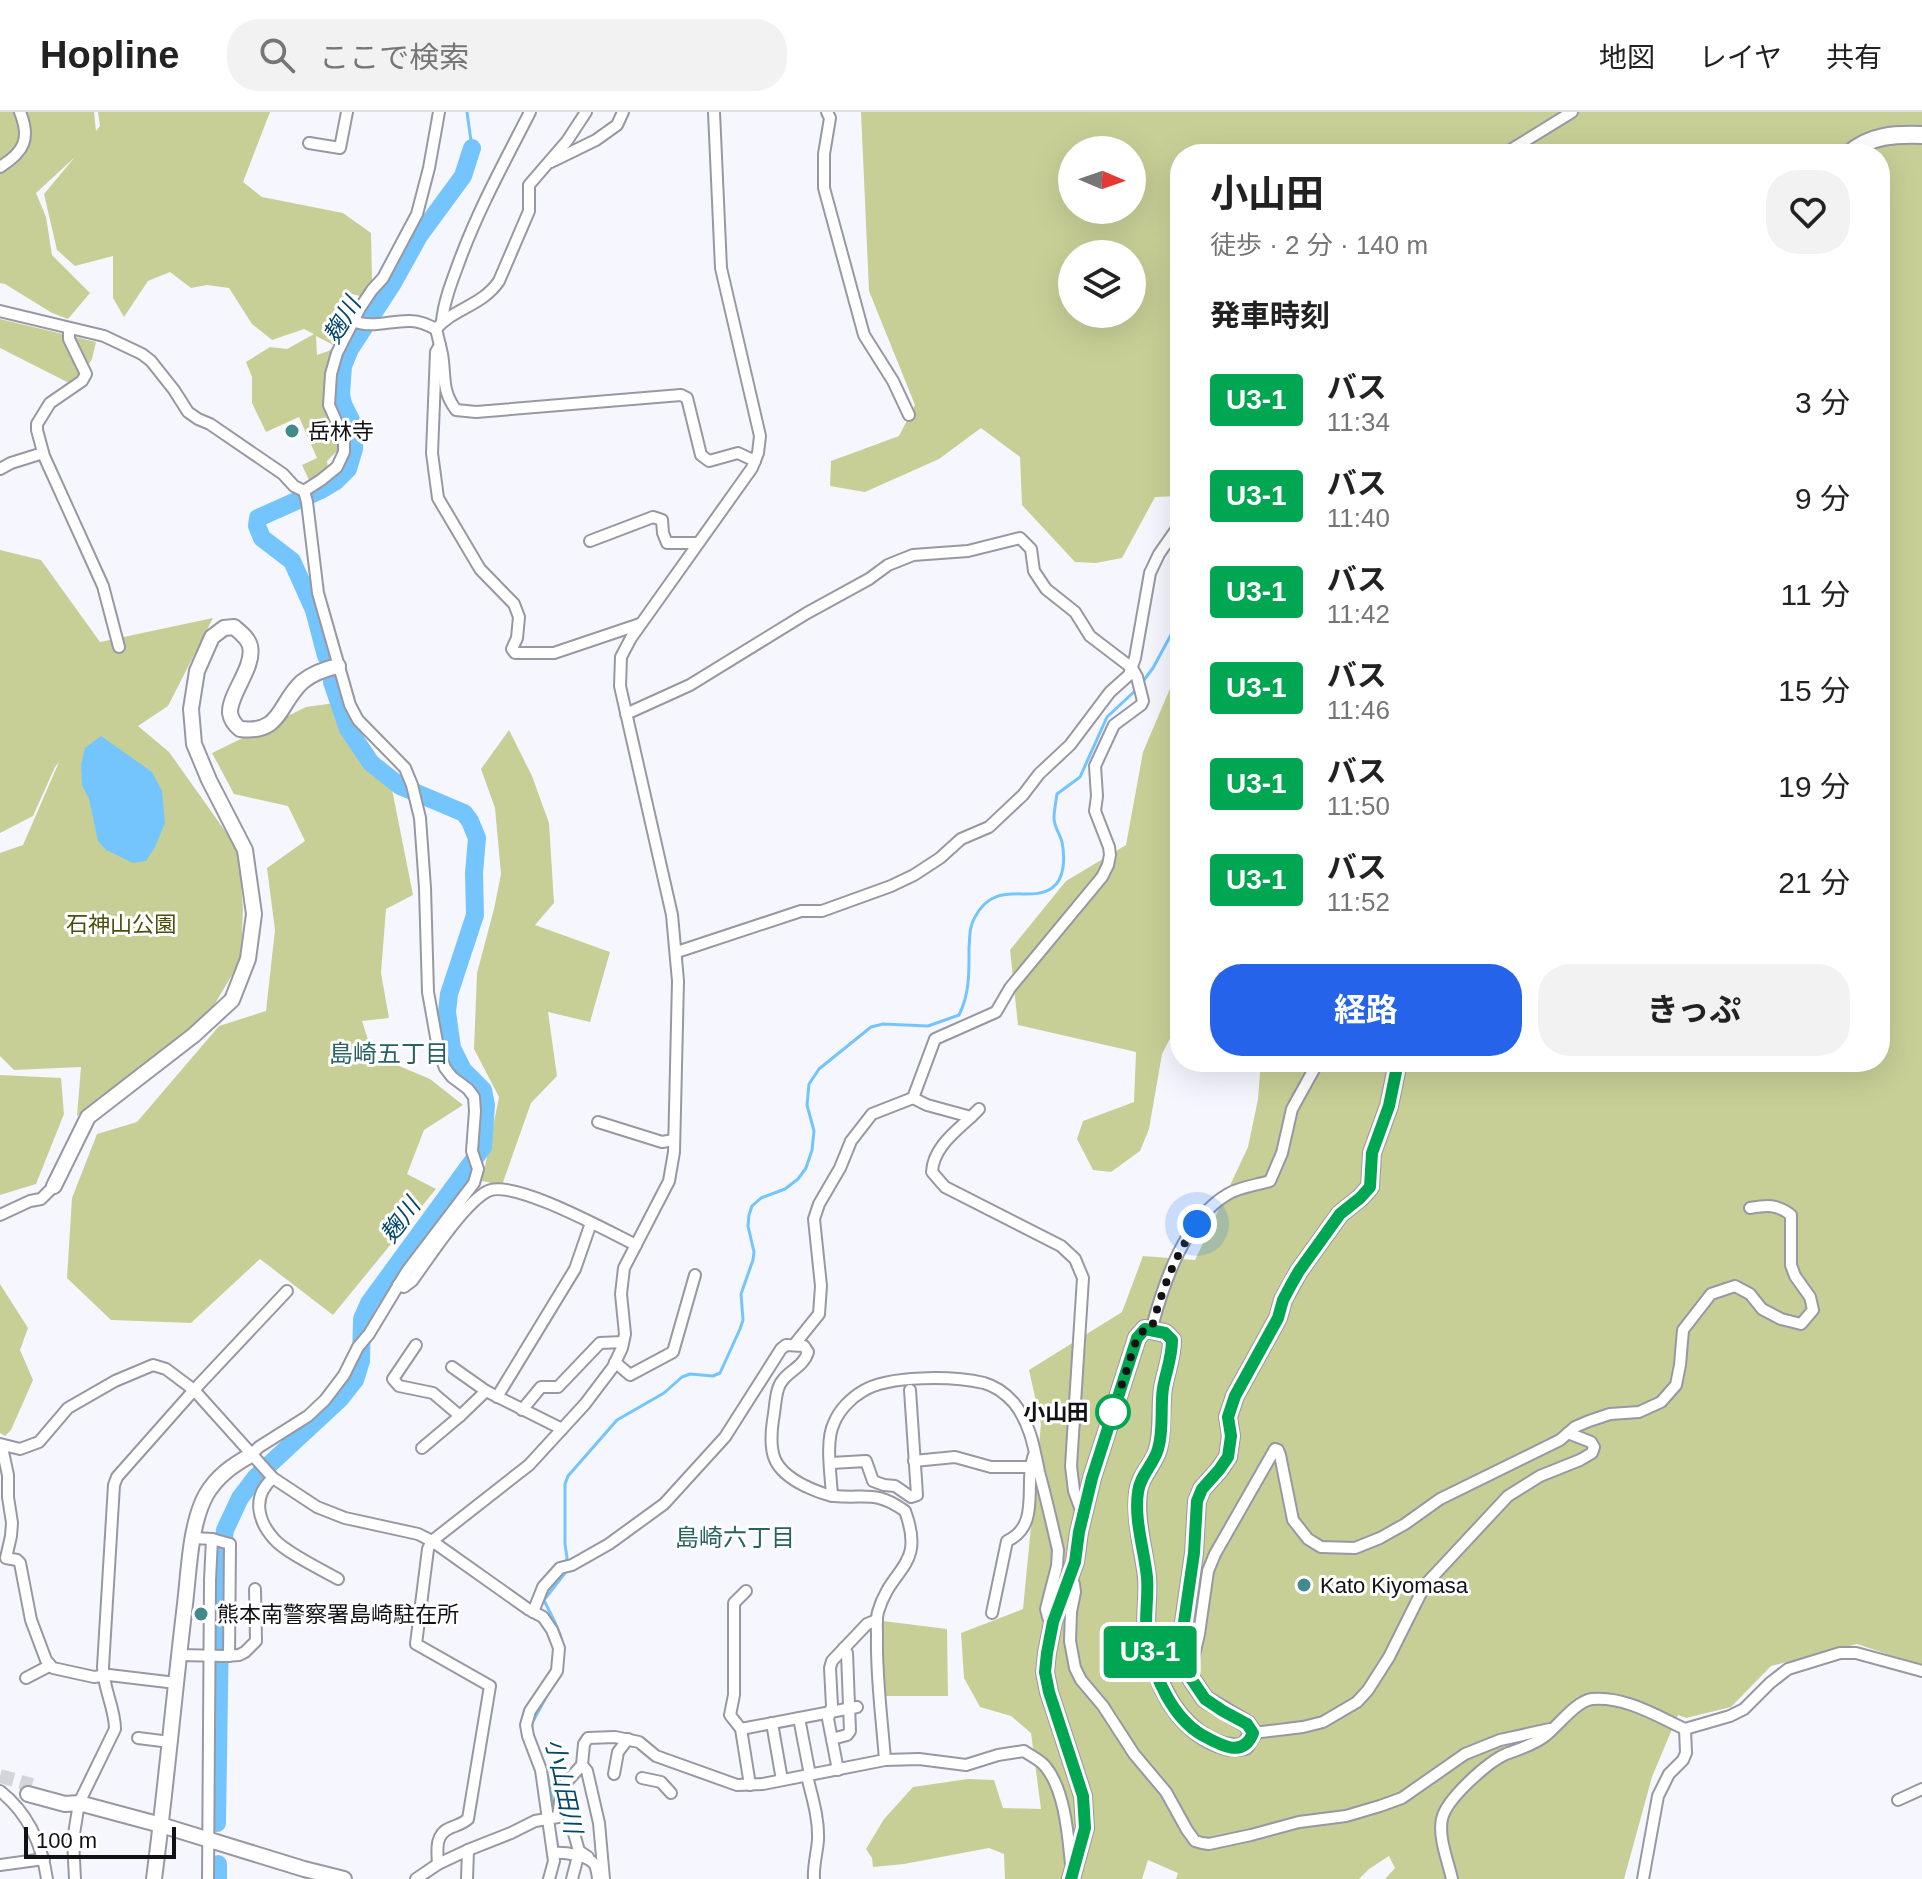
<!DOCTYPE html>
<html lang="ja">
<meta charset="utf-8">
<style>
body{margin:0;font-family:Arial,"Noto Sans JP",sans-serif;background:#f2f2f2;color:#222;height:100vh;display:flex;flex-direction:column;font-size:30px;white-space:nowrap}
*{box-sizing:border-box;margin:0}
p{font-size:26px;color:#767676}
.icon{flex:none;width:44px;height:44px;fill:none;stroke:currentColor;stroke-width:2;stroke-linecap:round;stroke-linejoin:round}
.map{position:relative;flex:1;overflow:hidden}
.side{position:absolute;left:1170px;top:32px;width:720px;height:928px;display:flex;flex-direction:column;background:#fff;border-radius:32px;box-shadow:0 8px 32px #0002}
.side>*{flex:none}
.badge{padding:0 16px;border-radius:6px;font-size:28px;line-height:52px}
.needle{width:52px;rotate:92deg}
.buttons{position:absolute;left:1058px;top:24px;display:grid;gap:16px}
.buttons a{display:grid;place-items:center;width:88px;height:88px;border-radius:50%;background:#fff;box-shadow:0 8px 32px #0002;font-size:40px}
.scale{position:absolute;left:24px;bottom:20px;width:152px;box-sizing:border-box;padding-left:8px;border:4px solid #121216;border-top:0;font-size:22px;line-height:28px;white-space:nowrap;color:#121216;-webkit-text-stroke:6px #fff;paint-order:stroke}
.you{position:absolute;width:40px;height:40px;margin:-20px;border:6px solid #fff;border-radius:50%;background:#1a73e8;box-shadow:0 0 0 12px #1a73e833}
.map>.badge{position:absolute;translate:-50% -50%;box-shadow:0 0 0 4px #fff}
h2{padding:0 40px;font-size:30px;line-height:72px}
.round{display:grid;place-items:center;flex:none;width:84px;height:84px;border-radius:32px;background:#f2f2f2}
.headline{display:flex;align-items:center;justify-content:space-between;height:136px;padding:0 40px}
h1{font-size:38px;font-weight:700;line-height:60px}
.primary-button{display:flex;gap:16px;margin-top:auto;padding:16px 40px}
.primary-button a{flex:1;height:92px;border-radius:32px;background:#2563eb;color:#fff;font-size:32px;font-weight:700;line-height:92px;text-align:center}
.primary-button a+a{background:#f2f2f2;color:#222}
ul{padding:0;list-style:none}
li{display:flex;align-items:center;gap:24px;height:96px;padding:0 40px}
li div{flex:1}
li b{display:block;font-size:30px}
li em{font-style:normal}
li .badge{min-width:88px;font-weight:700;text-align:center}
header{display:flex;align-items:center;gap:48px;box-sizing:border-box;height:112px;padding:0 40px;background:#fff;border-bottom:2px solid #e0e0e0}
header strong{font-size:38px}
nav{display:flex;gap:44px;margin-inline-start:auto;font-size:28px}
.search{width:560px;height:72px;background:#f2f2f2;display:flex;align-items:center;gap:20px;box-sizing:border-box;padding:0 28px;border-radius:32px;color:#767676;font-size:30px}
.map>svg:first-child{display:block}
.green{fill:#c8cf96;fill-rule:evenodd}
.water{fill:#74c5fd}
.lines{fill:none;stroke-linecap:round;stroke-linejoin:round}
.stream{stroke:#74c5fd;stroke-width:3}
.river{stroke:#74c5fd;stroke-width:18}
.secondary-tunnel{stroke:#d4d5db;stroke-width:14;stroke-dasharray:14 7;stroke-linecap:butt}
.street-casing{stroke:#9798a2;stroke-width:14}
.secondary-casing{stroke:#9798a2;stroke-width:18}
.primary-casing{stroke:#9798a2;stroke-width:20}
.street{stroke:#fff;stroke-width:10}
.secondary{stroke:#fff;stroke-width:14}
.primary{stroke:#fff;stroke-width:16}
.line-casing{stroke:#fff;stroke-width:18}
.line{stroke:#00a651;stroke-width:12}
.walk{stroke:#121216;stroke-width:8;stroke-dasharray:0 14.4}
.poi-dot{fill:#428a8c;stroke:#fff;stroke-width:3}
.stop-dot{fill:#fff;stroke:#00a651;stroke-width:4}
.labels{text-anchor:middle;dominant-baseline:central;stroke-width:6;stroke-linejoin:round;paint-order:stroke}
.poi-label{font-size:22px;fill:#121216;stroke:#fff;text-anchor:start}
.park-label{font-size:22px;fill:#4b4f0b;stroke:#fff}
.stop-label{font-size:22px;font-weight:bold;fill:#121216;stroke:#fff;text-anchor:end}
.water-label{font-size:24px;font-style:italic;fill:#02466a;stroke:#fff}
.neighbourhood-label{font-size:24px;fill:#286264;stroke:#fff}
</style>
<header>
<strong>Hopline</strong>
<div class="search"><svg class="icon" aria-label="search" viewBox="0 0 24 24"><circle cx="10" cy="10" r="6"/><path d="M15 15l6 6"/></svg>ここで検索</div>
<nav><a>地図</a><a>レイヤ</a><a>共有</a></nav>
</header>
<div class="map">
<svg width="1922" height="1767" viewBox="0 0 1922 1767">
<rect width="100%" height="100%" fill="#f6f7fe"/>
<g class="green">
<path d="M0 0H94L96 19 100 14 98 0H270L243 70 262 85 343 101 371 121 372 168 360 184 348 181 337 235 316 224 317 243 331 238 324 278 327 305 339 337 327 349 328 357 309 368 302 353 317 346 299 305 266 320 252 291V265L246 250 270 235 287 237 314 222 304 217 272 228 252 212 229 176 207 173 191 176 170 160 148 169 124 205 113 186V144L75 154 57 138 44 82 75 45 36 81 46 105 52 143 90 181 68 207 52 201 5 172 0 171Z"/>
<path d="M861 0H1922V1554L1857 1532 1771 1554 1731 1595 1686 1606 1678 1603 1652 1665 1624 1767H1385L1395 1756 1389 1744 1369 1757 1359 1767H1176L1178 1761 1148 1748 1142 1767H1005L1004 1742 989 1736 904 1752 873 1755 872 1746 866 1737 884 1707 913 1675 968 1667 994 1668 1003 1696 1041 1697 1031 1621 1011 1604 980 1595 964 1566 961 1521 1023 1497 1041 1312 1029 1258 1122 1200 1143 1144 1195 1148 1248 1035 1258 987 1261 950H1880V42H1180V384L1155 385 1122 446 1096 451 1075 450 1022 393 1020 345 981 316 939 347 865 380 830 374 831 349 899 324 915 293 869 179ZM1072 38H1132V98H1072ZM1072 142H1132V202H1072Z"/>
<path d="M0 207 96 230 92 247 75 274 0 236Z"/>
<path d="M0 438 41 448 100 530 213 506 168 594 138 614 169 640 238 737 243 796 241 848 210 900 77 1004 81 955 14 958 0 944V741L23 733 59 650 55 655 33 704 0 721Z"/>
<path d="M1180 553V919H1174L1162 942 1149 1017 1140 1039 1111 1060 1093 1058 1077 1027 1083 1009 1134 990 1136 940 1018 913 1010 838 1066 769 1126 733 1143 640Z"/>
<path d="M335 591 389 662 413 783 386 797 381 861 389 906 362 909 373 943 430 967 463 993 424 1018 407 1062 436 1077 333 1203 260 1147 191 1211 111 1208 67 1166 72 1086 97 1022 137 1010 219 914 266 899 275 818 267 756 305 729 288 694 234 682 212 641 306 595Z"/>
<path d="M509 618 532 664 549 711 554 791 535 813 610 840 590 910 548 900 557 964 531 991 502 1073 482 1069 499 985 474 937 477 861 494 797 501 762 495 696 481 657Z"/>
<path d="M0 963 61 966 64 1002 36 1072 0 1083Z"/>
<path d="M0 1172 28 1216 20 1238 33 1268 11 1318 5 1324 0 1321Z"/>
<path d="M883 1509 947 1517 948 1584H883Z"/>
</g>
<path class="water" d="M101 624 152 660 162 679 165 711 155 735 146 749 133 751 106 738 98 729 89 687 82 673 81 653 85 636Z"/>
<g class="lines">
<g class="stream">
<path d="M467 0 472 36"/>
<path d="M1141 572 1153 556 1180 506"/>
<path d="M562 1553C567 1527 555 1512 544 1488L565 1461 567 1446 565 1432V1372L568 1364 617 1308 664 1281 682 1265 690 1262 713 1264 720 1261 740 1217 743 1208 741 1182 753 1148 754 1140 748 1114 749 1103 752 1094 761 1086 785 1077 798 1067 806 1056 812 1038 814 1019 807 993 809 972 819 957 871 915 883 912 928 914 959 903C970 881 969 859 969 836 970 825 969 815 975 805 996 766 1030 792 1052 776 1065 767 1065 745 1062 730 1060 722 1054 715 1054 706 1054 699 1056 689 1057 682L1080 665 1107 605 1137 577"/>
<path d="M532 1621V1611L550 1578"/>
<path d="M537 1636C547 1656 552 1679 553 1701"/>
<path d="M555 1721 558 1737"/>
<path d="M554 1767 560 1744"/>
</g>
<g class="river">
<path d="M326 544 314 498 292 449 262 426 257 414 258 406 321 378 336 369 348 357 354 337V321L351 308 343 292 341 282 343 254 350 237 393 171 419 124 463 64 472 36"/>
<path d="M217 1711 221 1450 225 1418 240 1386 256 1365 340 1287 355 1268 361 1249 362 1207 369 1191 483 1035 486 993 483 978 463 958 452 936 447 900 449 882 475 803 474 761 477 726 470 709 464 701 400 674 371 651 348 617 332 570"/>
<path d="M218 1752V1767"/>
</g>
<path class="secondary-tunnel" d="M0 1664 32 1673"/>
<g class="street-casing">
<g id="street">
<path d="M827 0 830 6 824 42V76L864 223 893 269 909 303"/>
<path d="M309 31 340 36 347 0"/>
<path d="M1504 42 1572 0"/>
<path d="M551 50 596 28 617 13 623 0"/>
<path d="M0 55C24 40 31 27 20 0"/>
<path d="M0 199 104 224 142 242 151 249 174 278 188 300 198 307 210 312 283 362 294 374 304 379 307 390 318 481 350 593 358 608 405 656 412 673 420 706 425 776 428 880 438 936 445 956 452 965 468 977 474 985 475 999 472 1039 478 1057 474 1071 407 1159 369 1222 358 1235 344 1263 325 1288 308 1304 259 1335 251 1343"/>
<path d="M353 209C373 217 391 208 411 209 420 209 428 213 436 217"/>
<path d="M442 209C444 189 452 169 459 150 478 98 505 49 530 0"/>
<path d="M69 216V227L86 262 82 269 50 291 37 312V318L44 344 103 474 119 535"/>
<path d="M436 217C438 225 440 233 442 242 446 265 441 278 456 298L476 300 681 283 687 286 701 343 709 349 738 341 755 349"/>
<path d="M436 217C454 196 482 194 499 169L529 99V73L567 29 586 0"/>
<path d="M440 233 436 240 432 341 438 386 480 457 514 492 519 505 517 526 512 537 515 541H554L640 512"/>
<path d="M0 357 11 351 43 341"/>
<path d="M304 379 321 368 337 355 344 340V327L329 293 331 262 337 241 360 196 372 178 383 166 417 102 429 56 439 0"/>
<path d="M590 429 653 405 662 408 663 421 667 431H697"/>
<path d="M626 602 690 573 807 501 869 467 888 453 913 443 968 439 1020 426 1031 437 1034 459 1046 477 1075 500 1090 524 1132 556 1137 565 1143 589 1141 593 1114 613 1095 654 1097 684 1095 699 1109 735 1110 743 1108 753 1102 765 1010 876 996 900 935 927 913 986"/>
<path d="M677 840 801 799H822L891 774 914 763 940 746 961 727 989 715 1023 683 1039 662 1070 633 1110 580 1129 563 1135 546 1150 461 1159 442 1180 412"/>
<path d="M971 1005C955 1020 933 1036 932 1060L945 1075 1061 1134 1075 1147 1083 1166 1071 1354 1074 1379 1082 1401"/>
<path d="M598 1010 662 1030 674 1028"/>
<path d="M0 1103 30 1089 41 1087 54 1074"/>
<path d="M398 1173 404 1175 412 1169C429 1146 464 1091 488 1079 514 1067 609 1120 636 1133"/>
<path d="M1145 1217 1152 1215C1164 1170 1185 1107 1228 1082 1240 1075 1257 1073 1270 1069L1282 1041 1292 997 1318 950"/>
<path d="M416 1233 393 1267 399 1274 433 1281 460 1304"/>
<path d="M794 1233 819 1202 821 1174 814 1107 819 1092 840 1056 851 1029 872 1002 913 986 927 993 971 1005 979 997"/>
<path d="M615 1250 630 1263 673 1240 695 1163"/>
<path d="M452 1255 486 1279 562 1317"/>
<path d="M497 1285 575 1157 591 1111"/>
<path d="M522 1298 541 1275H558L600 1231 623 1230"/>
<path d="M0 1332 20 1337 39 1330 68 1296 115 1269 153 1253 166 1257 194 1278 273 1366 317 1395 345 1406 418 1422 432 1429 528 1497 543 1505 552 1518 559 1536 557 1559 530 1599 526 1613 528 1624 541 1658 554 1749 549 1767"/>
<path d="M5 1334 3 1340 8 1363V1385L12 1411 11 1424 6 1446 17 1448 20 1451 31 1508 46 1548 53 1556 94 1565 109 1563 176 1571"/>
<path d="M422 1336 460 1304 486 1279"/>
<path d="M914 1349 955 1345 991 1355H1030"/>
<path d="M831 1351 866 1349 873 1369 884 1373 895 1374 911 1385 917 1383 910 1278"/>
<path d="M273 1366C252 1384 257 1408 274 1427 285 1440 322 1458 338 1467"/>
<path d="M832 1384C831 1363 825 1329 834 1311 839 1298 851 1286 863 1279 889 1263 953 1264 984 1271 995 1274 1006 1282 1014 1291 1030 1311 1034 1335 1039 1360 1045 1382 1050 1403 1055 1425L1058 1438 1057 1454 1046 1497 1048 1505 1053 1510"/>
<path d="M194 1426 212 1427 210 1468 208 1767"/>
<path d="M212 1427 230 1432 229 1544"/>
<path d="M1070 1466 1074 1472 1075 1480 1071 1500 1070 1529 1075 1556 1081 1568 1103 1594 1134 1642 1166 1680 1187 1718 1195 1729 1202 1731 1209 1732 1251 1723 1299 1710 1346 1704 1380 1694 1402 1686 1465 1642 1500 1628 1550 1617"/>
<path d="M746 1479 734 1491V1583L730 1603 741 1617 750 1673"/>
<path d="M533 1500 543 1475 560 1456 572 1453 609 1432 664 1392 725 1325 781 1237 786 1233 804 1234 808 1240C803 1257 783 1260 778 1277 775 1287 775 1298 773 1308 768 1342 773 1358 805 1374 814 1378 824 1383 834 1384 866 1387 876 1378 905 1399 926 1456 891 1454 878 1500 876 1507 877 1516 877 1524 876 1565 882 1607 885 1648"/>
<path d="M992 1501 1007 1429C1042 1413 1023 1371 1034 1343"/>
<path d="M179 1543 225 1544 239 1543 245 1540 256 1529 255 1477"/>
<path d="M1190 1560 1199 1522 1208 1459 1215 1442 1275 1337 1278 1338 1280 1343 1293 1408 1308 1427 1321 1435 1355 1436 1380 1426 1405 1412 1440 1387 1560 1328 1575 1315 1589 1309 1610 1302 1639 1300 1661 1290 1676 1273 1680 1253 1683 1218 1711 1182 1735 1174 1750 1182 1762 1197 1781 1207 1801 1212 1813 1198 1810 1185 1795 1164 1791 1153V1103C1777 1092 1767 1093 1750 1096"/>
<path d="M26 1566 49 1554"/>
<path d="M799 1606 810 1663"/>
<path d="M772 1611 782 1668"/>
<path d="M741 1617 857 1595"/>
<path d="M1253 1621 1303 1615 1323 1610 1357 1590 1368 1578 1389 1545 1425 1473 1508 1384 1540 1364 1580 1348 1592 1341 1594 1335 1591 1330 1568 1321"/>
<path d="M138 1626 170 1630"/>
<path d="M832 1627 847 1623 850 1619 847 1541 844 1536"/>
<path d="M582 1653 587 1659 599 1711 604 1767"/>
<path d="M838 1658 828 1607 832 1594 830 1556 832 1549 867 1512 877 1508"/>
<path d="M614 1662 618 1640 628 1627"/>
<path d="M807 1664C812 1685 819 1706 818 1728 817 1741 813 1754 814 1767"/>
<path d="M642 1666 661 1670 671 1681"/>
<path d="M0 1679C28 1701 42 1733 47 1767"/>
<path d="M1898 1688 1922 1677"/>
<path d="M569 1704 579 1739 588 1745"/>
<path d="M553 1741C564 1740 589 1743 595 1753 596 1754 598 1765 598 1767"/>
<path d="M438 1752C437 1738 435 1722 450 1716 457 1713 462 1712 468 1707L490 1574 416 1532 428 1437 432 1429 529 1353 585 1292 613 1255 622 1236 625 1222 621 1182 624 1156 669 1069 674 1040 678 869 672 803 620 574 621 545 631 526 752 356 758 341 760 324 721 156 714 0"/>
<path d="M0 1753 44 1747"/>
<path d="M75 1767 73 1728 79 1691 115 1617C115 1596 103 1576 103 1555L114 1373 117 1365 194 1278 287 1179"/>
<path d="M416 1767 438 1752 468 1738 511 1721 535 1709 558 1705 562 1675 582 1653 584 1632 588 1626 615 1625 639 1630 656 1644 737 1673 763 1672 885 1648 919 1647 966 1653 998 1643 1024 1639C1031 1644 1040 1648 1045 1654 1065 1678 1068 1723 1071 1752"/>
<path d="M467 1767 468 1738"/>
<path d="M572 1767 578 1744"/>
<path d="M1452 1767C1448 1749 1438 1725 1442 1707 1446 1687 1488 1650 1506 1642 1519 1637 1534 1633 1545 1624 1558 1614 1576 1589 1592 1587 1625 1584 1657 1604 1685 1617L1730 1604 1744 1597 1770 1571 1788 1557 1840 1541H1856L1922 1559"/>
<path d="M1643 1767 1658 1684 1669 1662 1683 1648 1686 1641 1685 1617"/>
</g>
</g>
<g class="secondary-casing">
<g id="secondary">
<path d="M54 1074 88 1005 194 923 232 888 248 847 254 802 245 738 209 668 194 632 191 597 197 559 212 525 224 516 234 515C240 520 248 526 250 534 255 555 229 582 230 601 231 608 235 613 240 617 282 622 278 592 302 570 313 561 324 557 338 554"/>
<path d="M28 1682 65 1692 79 1691 161 1713 304 1757 344 1767"/>
<path d="M154 1767C166 1675 174 1583 185 1492 189 1459 190 1412 206 1383 217 1364 233 1353 251 1343"/>
</g>
</g>
<g class="primary-casing">
<g id="primary">
<path d="M1849 42C1869 23 1896 22 1922 23"/>
<path d="M1071 1767 1085 1716 1083 1684 1049 1580 1045 1560 1047 1541 1053 1510 1075 1450 1079 1420 1092 1366 1137 1226 1145 1217 1165 1221 1172 1228C1172 1246 1166 1259 1163 1276 1160 1295 1163 1319 1158 1337 1154 1353 1139 1364 1138 1381 1135 1410 1144 1438 1147 1466 1149 1488 1143 1512 1148 1533 1158 1572 1174 1609 1210 1628 1222 1634 1232 1637 1245 1634L1253 1621 1247 1612 1205 1587 1186 1559 1183 1517 1194 1441 1197 1389 1202 1377 1219 1358 1228 1345 1231 1324 1228 1305 1235 1284 1278 1206 1283 1188 1299 1159 1340 1102 1360 1086 1370 1075 1372 1041 1389 994 1398 950"/>
</g>
</g>
<use href="#street" class="street"/>
<use href="#secondary" class="secondary"/>
<use href="#primary" class="primary"/>
</g>
<g class="lines">
<g class="line-casing">
<path id="line" d="M1071 1767 1085 1716 1083 1684 1049 1580 1045 1560 1047 1541 1053 1510 1075 1450 1079 1420 1092 1366 1137 1226 1145 1217 1165 1221 1172 1228C1172 1246 1166 1259 1163 1276 1160 1296 1164 1318 1158 1337 1154 1352 1140 1363 1138 1380 1134 1408 1144 1437 1147 1465 1149 1487 1143 1510 1148 1532 1154 1565 1173 1606 1202 1623 1220 1633 1243 1647 1253 1621L1247 1612 1223 1599 1205 1587 1186 1559 1183 1517 1194 1441 1197 1389 1202 1377 1219 1358 1228 1345 1231 1324 1228 1305 1235 1284 1278 1206 1283 1188 1291 1173 1299 1159 1340 1102 1360 1086 1370 1075 1372 1041 1389 994 1398 950"/>
</g>
<use href="#line" class="line"/>
<path class="walk" d="M1113 1300 1137 1226 1145 1217 1152 1215C1162 1178 1175 1143 1197 1112"/>
</g>
<g class="poi-dot">
<circle cx="292" cy="319" r="8"/>
<circle cx="1304" cy="1473" r="8"/>
<circle cx="201" cy="1502" r="8"/>
</g>
<circle class="stop-dot" cx="1113" cy="1300" r="16"/>
<g class="labels">
<g class="poi-label">
<text x="308" y="319">岳林寺</text>
<text x="1320" y="1473">Kato Kiyomasa</text>
<text x="217" y="1502">熊本南警察署島崎駐在所</text>
</g>
<g class="park-label">
<text x="121" y="812">石神山公園</text>
</g>
<g class="stop-label">
<text x="1089" y="1300">小山田</text>
</g>
<g class="water-label">
<text transform="translate(342 208) rotate(-60)">麹川</text>
<text transform="translate(400 1108) rotate(-54)">麹川</text>
<text transform="translate(564 1674) rotate(78)">小山田川</text>
</g>
<g class="neighbourhood-label">
<text x="389" y="941">島崎五丁目</text>
<text x="735" y="1425">島崎六丁目</text>
</g>
</g>
</svg>
<div class="buttons">
<a><svg class="needle" viewBox="-14 -14 28 28"><path d="M0-13l5 13h-10z" fill="#e53935"/><path d="M0 13l5-13h-10z" fill="#767676"/></svg></a>
<a><svg class="icon" aria-label="layers" viewBox="0 0 24 24"><path d="M12 4l9 5-9 5-9-5zM3 14l9 5 9-5"/></svg></a>
</div>
<div class="scale">100 m</div>
<div class="you" style="left:1197px;top:1112px"></div>
<b class="badge" style="left:1150px;top:1540px;background:#00a651;color:#fff">U3-1</b>
<section class="side">
<div class="headline"><div><h1>小山田</h1><p>徒歩 · 2 分 · 140 m</p></div><a class="round"><svg class="icon" aria-label="heart" viewBox="0 0 24 24"><path d="M12 20l-8-8c-3-5 5-10 8-4 3-6 11-1 8 4z"/></svg></a></div>
<h2>発車時刻</h2>
<ul>
<li><span class="badge" style="background:#00a651;color:#fff">U3-1</span><div><b>バス</b><p>11:34</p></div><em>3 分</em></li>
<li><span class="badge" style="background:#00a651;color:#fff">U3-1</span><div><b>バス</b><p>11:40</p></div><em>9 分</em></li>
<li><span class="badge" style="background:#00a651;color:#fff">U3-1</span><div><b>バス</b><p>11:42</p></div><em>11 分</em></li>
<li><span class="badge" style="background:#00a651;color:#fff">U3-1</span><div><b>バス</b><p>11:46</p></div><em>15 分</em></li>
<li><span class="badge" style="background:#00a651;color:#fff">U3-1</span><div><b>バス</b><p>11:50</p></div><em>19 分</em></li>
<li><span class="badge" style="background:#00a651;color:#fff">U3-1</span><div><b>バス</b><p>11:52</p></div><em>21 分</em></li>
</ul>
<div class="primary-button"><a>経路</a><a>きっぷ</a></div>
</section>
</div>
